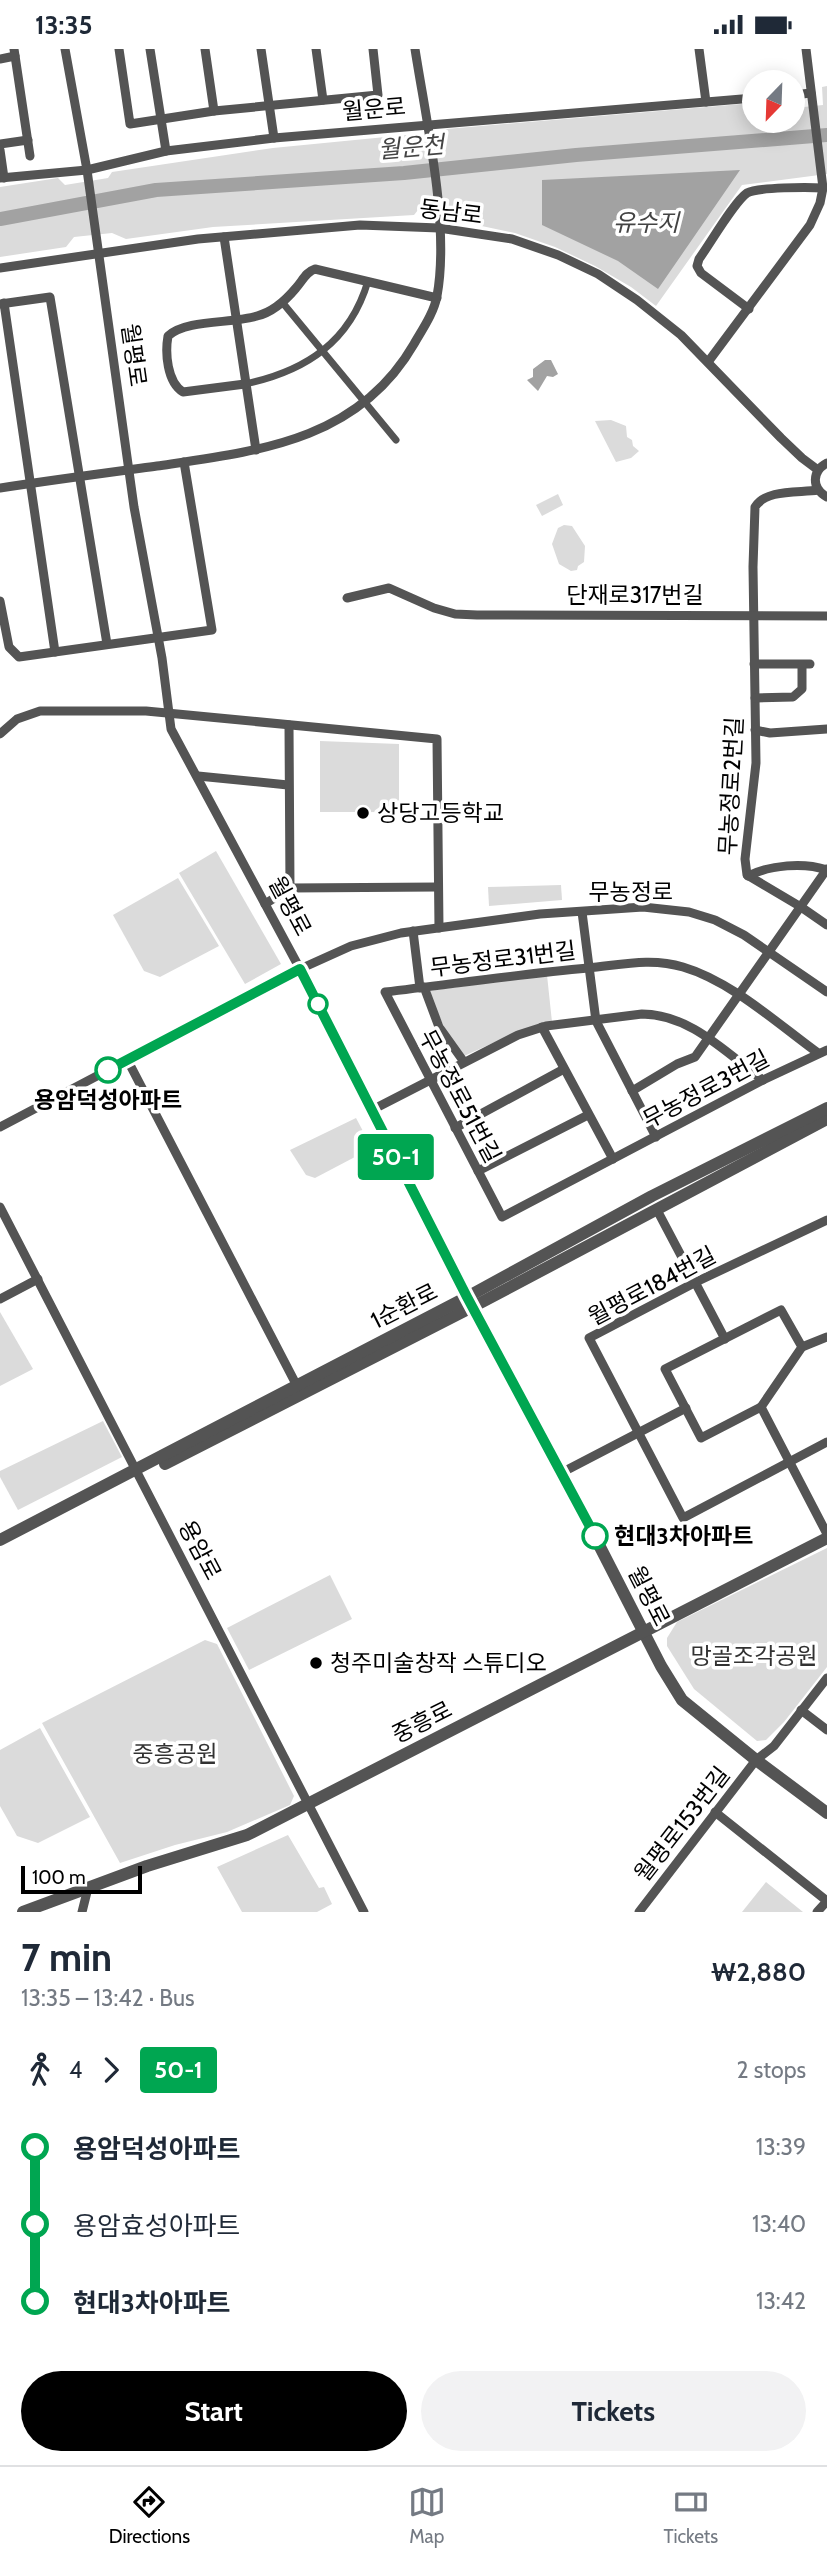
<!DOCTYPE html>
<meta charset="utf-8">
<style>
body{margin:0;font-family:Cabin,"Noto Sans KR",sans-serif;background:#f2f2f3;color:#1f2937;height:100vh;display:flex;flex-direction:column;font-size:26px;white-space:nowrap}
*{box-sizing:border-box;margin:0}
p{font-size:23px;color:#747a83}
.icon{flex:none;width:38px;height:38px;fill:none;stroke:currentColor;stroke-width:2;stroke-linecap:round;stroke-linejoin:round}
.map{position:relative;height:1863px;overflow:hidden}
.panel{display:flex;flex-direction:column;background:#fff;flex:1}
.panel>*{flex:none}
.badge{padding:0 14px;border-radius:5px;font-size:24px;line-height:46px}
.needle{width:46px;rotate:203deg}
.tools{position:absolute;left:742px;top:21px;display:grid;gap:14px}
.tools a{display:grid;place-items:center;width:63px;height:63px;border-radius:50%;background:#fff;box-shadow:0 4px 18px #0003;font-size:35px}
.scale{position:absolute;left:21px;bottom:18px;width:121px;box-sizing:border-box;padding-left:7px;border:4px solid #000;border-top:0;font-size:19px;line-height:24px;white-space:nowrap;color:#000;-webkit-text-stroke:5px #fff;paint-order:stroke}
.map>.badge{position:absolute;translate:-50% -50%;box-shadow:0 0 0 4px #fff}
.legs{display:flex;align-items:center;gap:10px;height:77px;padding:0 21px;font-size:23px}
.legs p{margin-inline-start:auto}
.summary{display:flex;align-items:center;justify-content:space-between;height:119px;padding:0 21px}
h1{font-size:38px;font-weight:800;line-height:52px}
.cta{display:flex;gap:14px;margin-top:auto;padding:14px 21px}
.cta a{flex:1;height:80px;border-radius:42px;background:#000;color:#fff;font-size:28px;font-weight:800;line-height:80px;text-align:center}
.cta a+a{background:#f2f2f3;color:#1f2937}
ul{padding:0 21px;list-style:none}
li{display:flex;align-items:center;gap:24px;height:77px;font-size:26px}
li i{display:grid;place-items:center;width:10px;height:100%;margin:0 9px;background:currentColor}
li i::after{content:'';width:18px;height:18px;margin:-9px;border:5px solid;border-radius:50%;background:#fff}
li p{margin-inline-start:auto}
li:first-child i{background:linear-gradient(#0000 50%,currentColor 0)}
li:last-child i{background:linear-gradient(currentColor 50%,#0000 0)}
.status{display:flex;justify-content:space-between;align-items:center;height:49px;padding:0 35px;background:#fff;direction:ltr}
.status svg{height:19px;fill:currentColor}
.tab-bar{display:flex;justify-content:space-around;align-items:center;height:98px;border-top:2px solid #e0e1e3;background:#fff;font-size:19px;color:#747a83}
.tab-bar a{display:grid;justify-items:center;gap:4px}
.tab-bar .active{color:#000}
.map>svg:first-child{display:block}
.green{fill:#dbdbdb}
.water{fill:#a2a2a2}
.lines{fill:none;stroke-linecap:round;stroke-linejoin:round}
.river{stroke:#a2a2a2;stroke-width:14}
.pedestrian{stroke:#545454;stroke-width:7}
.minor{stroke:#545454;stroke-width:9}
.tertiary{stroke:#545454;stroke-width:12}
.line-1-casing{stroke:#fff;stroke-width:16}
.line-1{stroke:#00a651;stroke-width:10}
.poi-dot{fill:#000;stroke:#fff;stroke-width:2.5}
.stop-1-dot{fill:#fff;stroke:#00a651;stroke-width:3.5}
.labels{text-anchor:middle;dominant-baseline:central;stroke-width:7;stroke-linejoin:round;paint-order:stroke}
.street-label{font-size:23px;fill:#000;stroke:#fff}
.poi-label{font-size:23px;fill:#000;stroke:#fff;text-anchor:start}
.stop-label{font-size:23px;font-weight:bold;fill:#000;stroke:#fff}
.park-label{font-size:23px;fill:#323232;stroke:#fff}
.water-label{font-size:24px;font-style:italic;fill:#434343;stroke:#fff}
</style>
<div class="status"><b>13:35</b><svg viewBox="0 0 49 12"><path d="M0 12V9h3v3zM5 12V6h3v6zM10 12V3h3v9zM15 12V0h3v12zM26 1h20v11H26zM47 4h2v5h-2z"/></svg></div>
<div class="map">
<svg width="827" height="1863" viewBox="0 0 827 1863">
<rect width="100%" height="100%" fill="#fff"/>
<g class="green">
<path d="M827 37V125L742 136 656 257 631 238 595 217 555 198 515 184 458 172 446 162 422 156 414 166 213 178 126 190 112 184 74 188 66 198 0 208V138L58 129 65 136 108 129 112 123 273 99 406 86 414 91H441L446 80 754 54V72H793V51L804 58 823 56 822 38Z"/>
<path d="M611 371 626 377 627 388 632 391 633 397 639 402 631 409 616 413 595 372Z"/>
<path d="M558 445 563 456 542 467 536 456Z"/>
<path d="M564 476 572 477 585 497 584 513 578 517 577 521 571 522 559 515 552 495 558 479Z"/>
<path d="M320 692 399 695V763H320Z"/>
<path d="M216 802 281 915 245 935 179 824Z"/>
<path d="M178 829 219 897 160 928 144 922 113 866Z"/>
<path d="M561 836 562 851 489 857 488 838Z"/>
<path d="M547 926 552 973 504 989 464 1007 450 991 428 942Z"/>
<path d="M356 1069 372 1099 315 1129 306 1126 290 1101Z"/>
<path d="M0 1263 33 1320 0 1337Z"/>
<path d="M103 1372 122 1408 18 1461 0 1428V1422Z"/>
<path d="M827 1499V1618L784 1673 766 1691 757 1692 694 1640 667 1597V1589L677 1573Z"/>
<path d="M330 1526 352 1570 249 1621 227 1579Z"/>
<path d="M205 1591 217 1595 294 1747 290 1756 227 1783 175 1796 120 1814 42 1674Z"/>
<path d="M40 1679 90 1768 38 1794 17 1787 0 1757V1701Z"/>
<path d="M288 1786 319 1839 324 1838 332 1855 317 1863H242L217 1818Z"/>
<path d="M766 1833 803 1863H742Z"/>
</g>
<g class="water">
<path d="M740 121 658 240 618 212 542 176V131Z"/>
<path d="M545 311H551L558 325 553 328 547 327 538 342 527 331 533 328V320Z"/>
</g>
<g class="lines">
<path class="river" d="M0 170 156 141 404 124 576 106 827 86"/>
<g class="pedestrian">
<path d="M282 253 396 391"/>
<path d="M245 335C306 322 350 293 368 232"/>
</g>
<g class="minor">
<path d="M14 0 30 107"/>
<path d="M65 0 87 121 134 458 162 609 171 680 300 920 467 1248"/>
<path d="M119 0 130 75 214 62 378 46 373 0"/>
<path d="M150 0 166 102"/>
<path d="M205 0 214 62"/>
<path d="M261 0 274 89"/>
<path d="M316 0 323 51"/>
<path d="M699 0 706 53"/>
<path d="M0 10 15 7"/>
<path d="M793 46 811 44"/>
<path d="M0 95 28 91"/>
<path d="M0 101 4 129"/>
<path d="M0 129 87 121 166 102 274 89 754 49"/>
<path d="M224 188 256 401"/>
<path d="M0 219 198 190 360 176 439 179 512 190 558 206 598 225 637 251 681 286 781 389 802 409 818 421"/>
<path d="M4 254 55 603"/>
<path d="M0 255 50 248 107 595"/>
<path d="M749 260 701 224 697 217 699 210C710 195 734 153 747 144 758 138 809 138 823 139"/>
<path d="M708 313 810 176 820 154 823 139 806 0"/>
<path d="M245 335 183 343C167 333 165 304 168 287 187 270 232 275 257 267 273 263 286 251 296 239 303 231 306 223 315 220L437 249"/>
<path d="M827 414C812 422 811 439 827 448"/>
<path d="M0 439C52 431 105 424 157 417 259 402 358 392 414 295 422 281 434 264 437 247 450 177 426 71 415 0"/>
<path d="M818 441C798 444 766 440 755 458L753 518 756 714 745 810 747 826 801 858 827 876"/>
<path d="M347 549 389 539 434 559 455 565 477 566 827 567"/>
<path d="M0 552 9 598 19 608 212 581 184 413"/>
<path d="M754 615H810"/>
<path d="M755 649 793 648 802 640V616"/>
<path d="M755 681 770 684 827 680"/>
<path d="M0 685 17 670 40 662H146L437 690 439 879"/>
<path d="M198 727 288 736"/>
<path d="M748 827C770 816 804 813 827 821"/>
<path d="M290 839 438 838"/>
<path d="M265 855 290 839 289 676"/>
<path d="M582 863 596 972 656 1088"/>
<path d="M413 882 420 939"/>
<path d="M424 938 439 978 464 1013"/>
<path d="M542 978 613 1110"/>
<path d="M818 1004C778 975 731 932 683 918 651 908 620 916 588 919 520 925 453 935 385 943L502 1168 763 1031 827 1001"/>
<path d="M128 1012 297 1337"/>
<path d="M632 1042 677 1015 695 1008 827 820"/>
<path d="M372 1061 518 986 546 977 642 965C690 965 726 1004 763 1031"/>
<path d="M0 1078 300 920 351 897 401 884 540 865 643 858 689 863 715 871 744 886 827 943"/>
<path d="M455 1079 564 1020"/>
<path d="M478 1122 588 1066"/>
<path d="M0 1158 364 1863"/>
<path d="M657 1161 725 1290"/>
<path d="M827 1171 696 1233 589 1289 683 1469 827 1393"/>
<path d="M0 1250 38 1230"/>
<path d="M781 1261 802 1298 761 1358 701 1389 665 1320Z"/>
<path d="M802 1298 827 1288"/>
<path d="M761 1358 827 1485"/>
<path d="M561 1424 686 1359"/>
<path d="M801 1661 827 1681"/>
<path d="M715 1763 827 1852"/>
<path d="M82 1863 88 1839"/>
<path d="M639 1863 756 1711 774 1697 827 1629"/>
<path d="M817 1863 827 1852"/>
</g>
<g class="tertiary">
<path d="M469 1252 577 1453 661 1617 682 1651 756 1711 827 1764"/>
<path d="M165 1415 484 1252 827 1070"/>
<path d="M0 1491 467 1248 652 1147 827 1059"/>
<path d="M23 1863 147 1817 247 1786 827 1489"/>
</g>
</g>
<g class="lines">
<g class="line-1-casing">
<path id="line-1" d="M108 1021 300 920 467 1248 595 1487"/>
</g>
<use href="#line-1" class="line-1"/>
</g>
<g class="poi-dot">
<circle cx="363" cy="764" r="7"/>
<circle cx="316" cy="1614" r="7"/>
</g>
<g class="stop-1-dot">
<circle cx="318" cy="955" r="9"/>
<circle cx="108" cy="1021" r="12"/>
<circle cx="595" cy="1487" r="12"/>
</g>
<g class="labels">
<g class="street-label">
<text transform="translate(374 60) rotate(-5)">월운로</text>
<text transform="translate(451 163) rotate(7)">동남로</text>
<text transform="translate(134 306) rotate(82)">월평로</text>
<text x="635" y="546">단재로317번길</text>
<text transform="translate(731 737) rotate(-87)">무농정로2번길</text>
<text x="631" y="843">무농정로</text>
<text transform="translate(290 857) rotate(62)">월평로</text>
<text transform="translate(503 910) rotate(-7)">무농정로31번길</text>
<text transform="translate(706 1040) rotate(-28)">무농정로3번길</text>
<text transform="translate(460 1047) rotate(62)">무농정로51번길</text>
<text transform="translate(652 1237) rotate(-28)">월평로184번길</text>
<text transform="translate(404 1257) rotate(-27)">1순환로</text>
<text transform="translate(200 1501) rotate(62)">용암로</text>
<text transform="translate(649 1547) rotate(63)">월평로</text>
<text transform="translate(422 1673) rotate(-27)">중흥로</text>
<text transform="translate(682 1775) rotate(-52)">월평로153번길</text>
</g>
<g class="poi-label">
<text x="377" y="764">상당고등학교</text>
<text x="330" y="1614">청주미술창작 스튜디오</text>
</g>
<g class="stop-label">
<text x="108" y="1051">용암덕성아파트</text>
<text x="614" y="1487" text-anchor="start">현대3차아파트</text>
</g>
<g class="park-label">
<text x="754" y="1607">망골조각공원</text>
<text x="175" y="1705">중흥공원</text>
</g>
<g class="water-label">
<text transform="translate(411 98) rotate(-5)">월운천</text>
<text x="646" y="173">유수지</text>
</g>
</g>
</svg>
<div class="tools">
<a><svg class="needle" viewBox="-14 -14 28 28"><path d="M0-13l5 13h-10z" fill="#e53935"/><path d="M0 13l5-13h-10z" fill="#747a83"/></svg></a>
</div>
<div class="scale">100 m</div>
<b class="badge" style="left:396px;top:1108px;background:#00a651;color:#fff">50-1</b>
</div>
<section class="panel">
<div class="summary"><div><h1>7 min</h1><p>13:35 – 13:42 · Bus</p></div><b>₩2,880</b></div>
<div class="legs"><svg class="icon" aria-label="walk" viewBox="0 0 24 24"><circle cx="13" cy="4" r="2"/><path d="M13 8l-2 6 4 7M11 14l-3 7M7 12l3-4h3l4 4"/></svg>4<svg class="icon" aria-label="forward" viewBox="0 0 24 24"><path d="M9 5l7 7-7 7"/></svg><b class="badge" style="background:#00a651;color:#fff">50-1</b><p>2 stops</p></div>
<ul>
<li><i style="color:#00a651"></i><b>용암덕성아파트</b><p>13:39</p></li>
<li><i style="color:#00a651"></i><span>용암효성아파트</span><p>13:40</p></li>
<li><i style="color:#00a651"></i><b>현대3차아파트</b><p>13:42</p></li>
</ul>
<div class="cta"><a>Start</a><a>Tickets</a></div>
</section>
<nav class="tab-bar">
<a class="active"><svg class="icon" aria-label="directions" viewBox="0 0 24 24"><path d="M12 3l9 9-9 9-9-9zM9 14v-3h6M13 9l2 2-2 2"/></svg>Directions</a>
<a><svg class="icon" aria-label="map" viewBox="0 0 24 24"><path d="M3 6l6-2 6 2 6-2v14l-6 2-6-2-6 2zM9 4v14M15 6v14"/></svg>Map</a>
<a><svg class="icon" aria-label="tickets" viewBox="0 0 24 24"><path d="M3 7h18v10H3zM15 7v10"/></svg>Tickets</a>
</nav>
